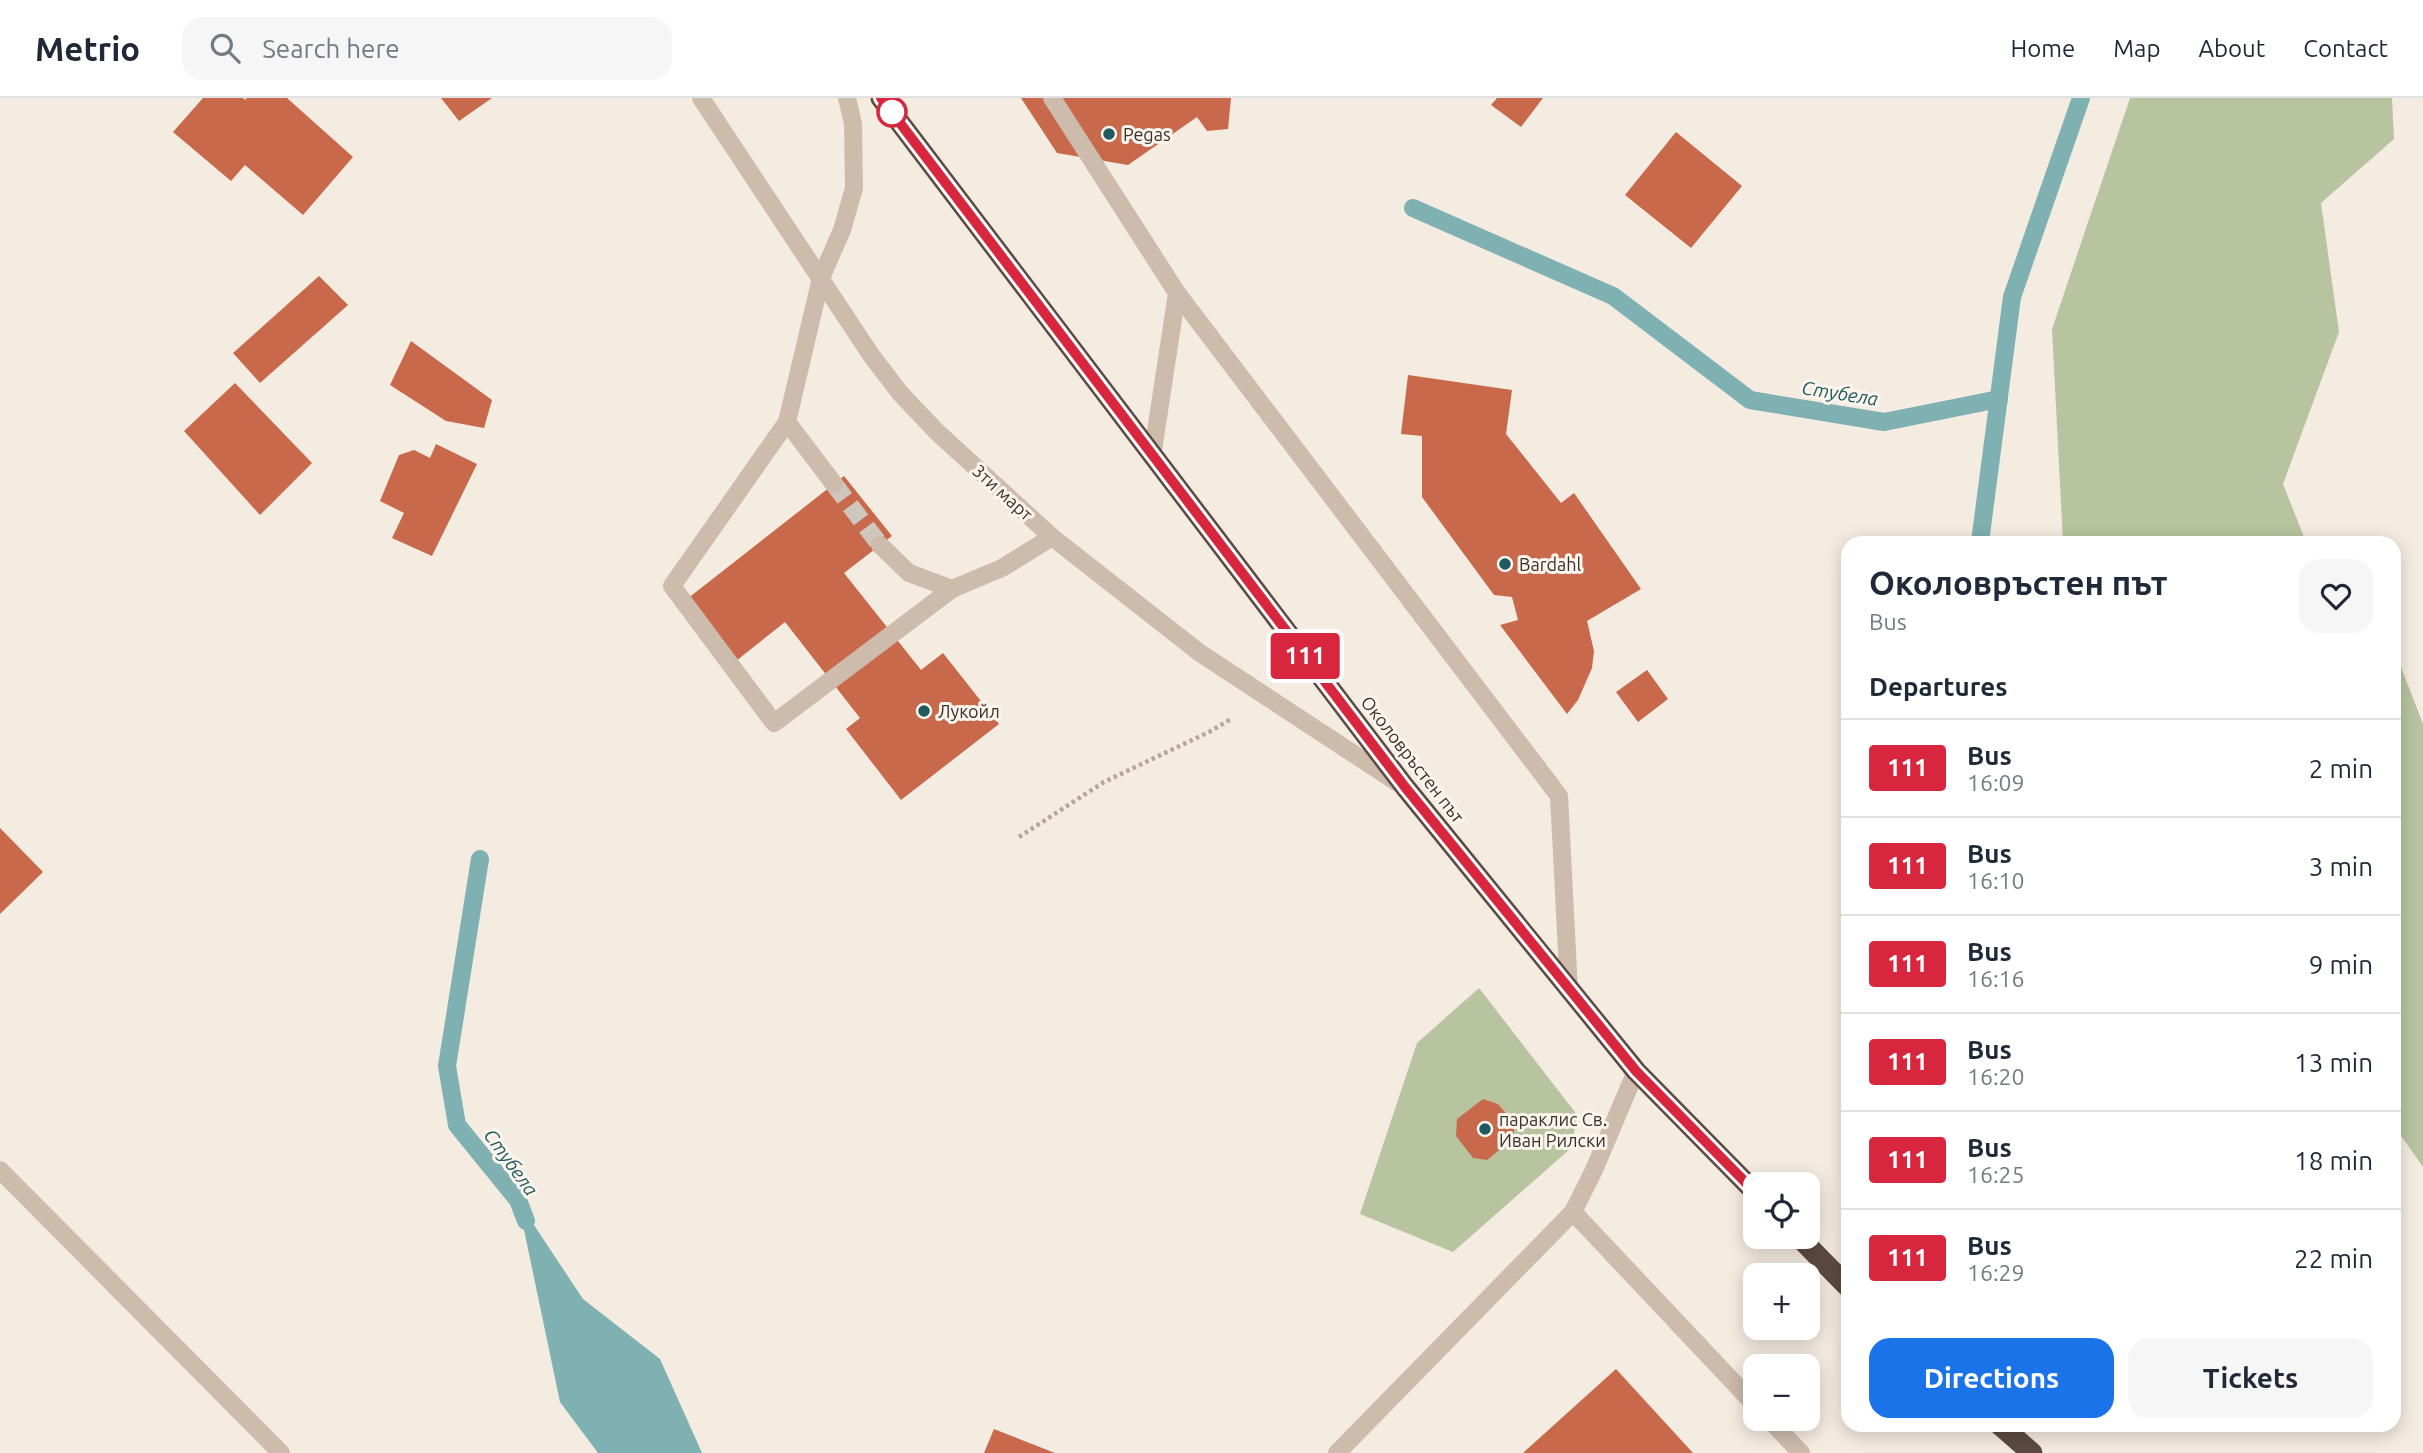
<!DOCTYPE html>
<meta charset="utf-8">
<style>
body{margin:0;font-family:Ubuntu,sans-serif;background:#f6f6f7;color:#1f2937;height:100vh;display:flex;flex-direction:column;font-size:26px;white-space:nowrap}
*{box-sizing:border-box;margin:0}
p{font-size:23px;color:#747a83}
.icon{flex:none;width:38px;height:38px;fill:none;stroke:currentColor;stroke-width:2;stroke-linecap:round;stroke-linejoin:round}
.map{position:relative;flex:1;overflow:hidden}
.details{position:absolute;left:1841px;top:438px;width:560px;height:896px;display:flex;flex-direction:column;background:#fff;border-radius:21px;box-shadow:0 4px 18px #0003}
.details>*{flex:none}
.badge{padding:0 14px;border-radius:5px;font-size:24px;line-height:46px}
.fabs{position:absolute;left:1743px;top:1074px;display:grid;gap:14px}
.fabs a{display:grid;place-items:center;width:77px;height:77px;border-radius:14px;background:#fff;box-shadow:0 4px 18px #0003;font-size:35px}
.map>.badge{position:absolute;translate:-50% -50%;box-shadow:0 0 0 4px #fff}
h2{padding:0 28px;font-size:26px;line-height:63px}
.round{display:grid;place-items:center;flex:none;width:74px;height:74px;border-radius:21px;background:#f6f6f7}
.overview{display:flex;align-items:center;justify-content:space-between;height:119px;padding:0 28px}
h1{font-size:33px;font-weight:600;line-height:52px}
.primary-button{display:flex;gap:14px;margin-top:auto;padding:14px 28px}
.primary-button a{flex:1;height:80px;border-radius:21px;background:#1a73e8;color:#fff;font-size:28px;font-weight:600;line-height:80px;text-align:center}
.primary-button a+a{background:#f6f6f7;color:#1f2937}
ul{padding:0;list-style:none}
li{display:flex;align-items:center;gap:21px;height:98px;padding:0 28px;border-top:2px solid #e0e1e3}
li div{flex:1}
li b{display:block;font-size:26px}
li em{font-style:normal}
li .badge{min-width:77px;font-weight:700;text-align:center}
header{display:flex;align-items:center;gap:42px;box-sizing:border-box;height:98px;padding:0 35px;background:#fff;border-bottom:2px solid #e0e1e3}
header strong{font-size:33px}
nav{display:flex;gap:38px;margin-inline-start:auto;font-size:24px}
.search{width:490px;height:63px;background:#f6f6f7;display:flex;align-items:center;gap:18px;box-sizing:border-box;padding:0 24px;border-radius:21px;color:#747a83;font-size:26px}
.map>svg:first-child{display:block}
.green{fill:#b8c4a0}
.water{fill:#7fb0b2}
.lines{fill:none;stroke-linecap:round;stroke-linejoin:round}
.stream{stroke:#7fb0b2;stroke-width:18}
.building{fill:#c8694b}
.minor-tunnel{stroke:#cfc6bd;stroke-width:18;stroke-dasharray:18 9;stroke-linecap:butt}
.path{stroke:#b9a596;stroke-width:4.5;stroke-dasharray:3.5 3.5;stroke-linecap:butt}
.minor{stroke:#cdbbac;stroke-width:18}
.highway{stroke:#5c4a42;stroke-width:21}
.line-casing{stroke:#fff;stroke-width:16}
.line{stroke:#d7263d;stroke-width:10}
.stop-dot{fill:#fff;stroke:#d7263d;stroke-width:3.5}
.poi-dot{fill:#1f5a5e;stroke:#fbf5ee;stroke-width:2.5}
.labels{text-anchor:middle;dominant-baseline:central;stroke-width:6;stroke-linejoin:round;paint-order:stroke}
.poi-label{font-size:18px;fill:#3b302b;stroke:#fbf5ee;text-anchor:start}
.street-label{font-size:18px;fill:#3b302b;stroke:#fbf5ee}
.water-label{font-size:19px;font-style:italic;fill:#1f5a5e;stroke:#fbf5ee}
</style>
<header>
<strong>Metrio</strong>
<div class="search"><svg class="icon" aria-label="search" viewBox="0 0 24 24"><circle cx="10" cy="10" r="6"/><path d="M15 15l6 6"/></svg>Search here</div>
<nav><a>Home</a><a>Map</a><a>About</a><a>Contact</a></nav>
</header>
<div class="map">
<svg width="2423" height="1355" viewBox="0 0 2423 1355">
<rect width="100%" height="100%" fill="#f4ebe1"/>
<g class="green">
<path d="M2130 0H2392L2394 41 2321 105 2339 234 2283 386 2306 444H2063L2052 231Z"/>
<path d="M2394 551 2423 626V1069L2397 1032 2394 1033Z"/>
<path d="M1479 890 1578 1018 1570 1051 1453 1154 1360 1116 1417 945Z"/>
</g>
<path class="water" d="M518 1103 583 1201 660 1261 702 1355H598L560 1304Z"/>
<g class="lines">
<g class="stream">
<path d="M1413 110 1613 198 1750 302 1884 324 1999 301"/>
<path d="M1980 444 2012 199 2081 0"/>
<path d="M480 761 447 968 457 1027 518 1102 526 1123"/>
</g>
</g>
<g class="building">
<path d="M203 0H243L245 2 247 0H287L353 59 303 117 245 67 231 83 173 34Z"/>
<path d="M441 0H492L459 23Z"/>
<path d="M1021 0H1231L1228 31 1207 33 1197 19 1128 67 1057 55Z"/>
<path d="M1497 0H1543L1521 29 1491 7Z"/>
<path d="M1676 34 1742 88 1691 150 1625 97Z"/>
<path d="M319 178 348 207 260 285 233 255Z"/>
<path d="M411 243 492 302 484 330 446 323 390 287Z"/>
<path d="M1408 277 1512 292 1506 336 1561 405 1574 395 1641 491 1587 523 1594 553 1592 570 1578 602 1567 616 1500 527 1518 522 1512 499 1494 497 1422 399V338L1401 336Z"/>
<path d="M235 285 312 365 260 417 184 333Z"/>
<path d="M436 346 477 366 432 458 392 440 404 415 380 403 399 357 414 352 430 360Z"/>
<path d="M844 378 892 438 844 475 921 572 943 555 999 626 901 702 846 631 860 620 785 524 736 563 687 501Z"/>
<path d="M1647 572 1668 601 1638 624 1616 594Z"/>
<path d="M0 730 43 774 0 816Z"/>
<path d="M1483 1001 1498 1006 1514 1025V1040L1487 1062 1473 1060 1456 1038 1457 1021Z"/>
<path d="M1616 1271 1693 1355H1523Z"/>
<path d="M994 1331 1055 1355H984Z"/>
</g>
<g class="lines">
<path class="minor-tunnel" d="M834 386 880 447"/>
<path class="path" d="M1019 739 1104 684 1209 634 1231 621"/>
<g class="minor">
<path d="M701 0 871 257 900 295 937 334 1052 439 1200 555 1398 685"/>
<path d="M1052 0 1177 195 1152 359"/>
<path d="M1177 195 1559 698 1569 893"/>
<path d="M787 324 672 488 774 625 952 491"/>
<path d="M834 386 787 324 821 180 842 132 854 90 853 26 847 0"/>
<path d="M880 447 909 475 952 491 1002 470 1052 439"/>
<path d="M0 1072 281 1355"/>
<path d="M1573 1114 1755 1307"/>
<path d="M1769 1321 1801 1355"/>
<path d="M1337 1355 1573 1114 1594 1072 1636 973"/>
</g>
<g class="highway">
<path d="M881 0 1405 689 1636 973 1755 1094"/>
<path d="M1799 1139 1848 1189"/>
<path d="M1999 1326 2032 1355"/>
</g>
</g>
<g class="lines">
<g class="line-casing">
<path id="line" d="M881 0 1405 689 1636 973 1755 1094"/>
</g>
<use href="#line" class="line"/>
</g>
<circle class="stop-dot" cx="892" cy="14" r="14"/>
<g class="poi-dot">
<circle cx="1109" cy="36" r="7"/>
<circle cx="1505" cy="466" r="7"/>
<circle cx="924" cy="613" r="7"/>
<circle cx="1485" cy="1031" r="7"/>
</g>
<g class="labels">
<g class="poi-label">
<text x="1123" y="36">Pegas</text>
<text x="1519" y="466">Bardahl</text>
<text x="938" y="613">Лукойл</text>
<text x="1499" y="1021">параклис Св.<tspan x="1499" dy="21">Иван Рилски</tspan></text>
</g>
<g class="street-label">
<text transform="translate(1003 394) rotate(42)">3ти март</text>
<text transform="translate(1413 661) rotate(52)">Околовръстен път</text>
</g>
<g class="water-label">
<text transform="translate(1840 295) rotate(9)">Стубела</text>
<text transform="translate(511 1064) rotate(54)">Стубела</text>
</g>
</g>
</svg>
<div class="fabs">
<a><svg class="icon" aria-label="locate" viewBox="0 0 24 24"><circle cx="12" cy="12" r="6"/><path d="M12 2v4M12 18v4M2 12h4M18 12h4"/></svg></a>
<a>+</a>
<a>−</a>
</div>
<b class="badge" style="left:1305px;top:558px;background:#d7263d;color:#fff">111</b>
<section class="details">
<div class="overview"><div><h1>Околовръстен път</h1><p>Bus</p></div><a class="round"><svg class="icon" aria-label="heart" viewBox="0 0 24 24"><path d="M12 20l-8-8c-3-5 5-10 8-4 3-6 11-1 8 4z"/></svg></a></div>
<h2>Departures</h2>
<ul>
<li><span class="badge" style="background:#d7263d;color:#fff">111</span><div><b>Bus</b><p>16:09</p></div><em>2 min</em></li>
<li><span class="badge" style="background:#d7263d;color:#fff">111</span><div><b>Bus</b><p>16:10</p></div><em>3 min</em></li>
<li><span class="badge" style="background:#d7263d;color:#fff">111</span><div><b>Bus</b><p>16:16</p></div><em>9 min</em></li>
<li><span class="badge" style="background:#d7263d;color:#fff">111</span><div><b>Bus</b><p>16:20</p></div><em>13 min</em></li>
<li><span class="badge" style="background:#d7263d;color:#fff">111</span><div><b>Bus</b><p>16:25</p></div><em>18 min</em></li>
<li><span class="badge" style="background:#d7263d;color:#fff">111</span><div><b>Bus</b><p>16:29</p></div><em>22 min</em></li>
</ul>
<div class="primary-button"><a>Directions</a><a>Tickets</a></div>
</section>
</div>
